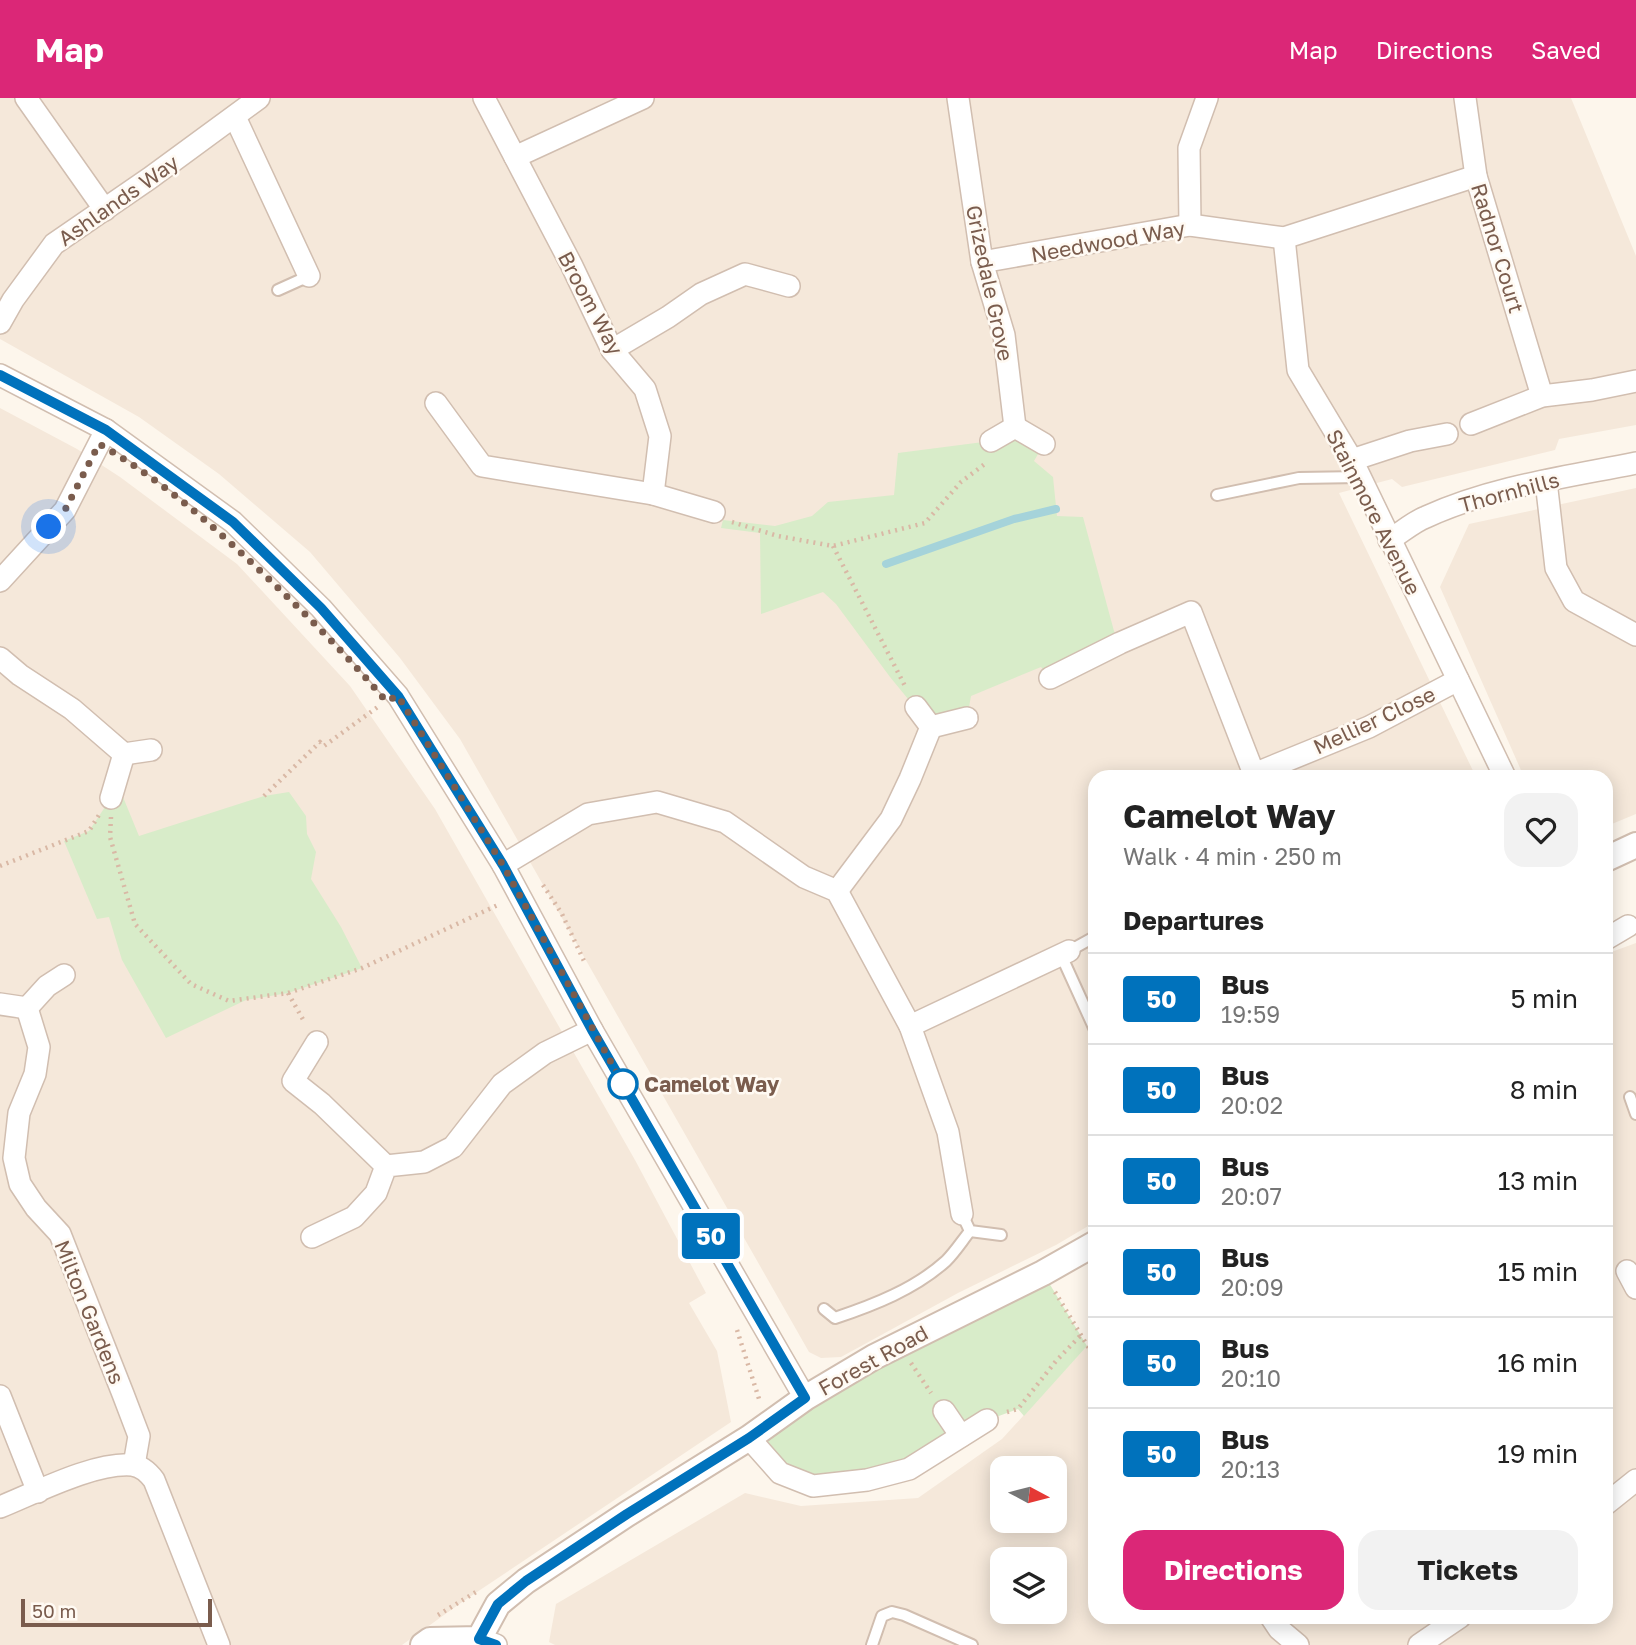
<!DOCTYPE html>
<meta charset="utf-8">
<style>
body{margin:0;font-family:"Golos Text",sans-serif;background:#f2f2f2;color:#222;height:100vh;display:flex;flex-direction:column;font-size:26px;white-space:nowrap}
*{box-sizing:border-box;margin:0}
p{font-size:23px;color:#767676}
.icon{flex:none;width:38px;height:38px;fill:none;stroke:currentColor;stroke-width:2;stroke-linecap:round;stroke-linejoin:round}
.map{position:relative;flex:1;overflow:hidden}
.sheet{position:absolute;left:1088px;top:672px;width:525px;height:854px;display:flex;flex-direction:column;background:#fff;border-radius:21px;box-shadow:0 4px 18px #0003}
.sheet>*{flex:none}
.badge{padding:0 14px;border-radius:5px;font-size:24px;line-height:46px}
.needle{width:46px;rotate:97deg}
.tools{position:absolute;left:990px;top:1358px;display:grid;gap:14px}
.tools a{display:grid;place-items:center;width:77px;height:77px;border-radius:14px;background:#fff;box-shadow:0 4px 18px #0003;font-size:35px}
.scale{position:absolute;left:21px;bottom:18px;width:191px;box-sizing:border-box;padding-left:7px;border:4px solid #7a5c4d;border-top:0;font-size:19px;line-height:24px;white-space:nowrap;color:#7a5c4d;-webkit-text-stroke:5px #fffaf3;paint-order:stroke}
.you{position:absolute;width:35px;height:35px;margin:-18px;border:5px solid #fff;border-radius:50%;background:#1a73e8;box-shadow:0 0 0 10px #1a73e833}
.map>.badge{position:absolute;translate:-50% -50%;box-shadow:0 0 0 4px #fff}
h2{padding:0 35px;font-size:26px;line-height:63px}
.round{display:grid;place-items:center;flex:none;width:74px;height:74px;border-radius:21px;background:#f2f2f2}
.overview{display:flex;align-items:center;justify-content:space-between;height:119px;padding:0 35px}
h1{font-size:33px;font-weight:700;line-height:52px}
.cta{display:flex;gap:14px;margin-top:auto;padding:14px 35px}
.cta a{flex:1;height:80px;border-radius:21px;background:#db2777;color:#fff;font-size:28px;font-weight:700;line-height:80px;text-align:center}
.cta a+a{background:#f2f2f2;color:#222}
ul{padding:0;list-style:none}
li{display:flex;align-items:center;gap:21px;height:91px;padding:0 35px;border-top:2px solid #e0e0e0}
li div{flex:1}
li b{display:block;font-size:26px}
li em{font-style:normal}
li .badge{min-width:77px;font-weight:700;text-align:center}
header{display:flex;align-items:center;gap:42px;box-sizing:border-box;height:98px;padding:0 35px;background:#db2777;color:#fff}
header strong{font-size:33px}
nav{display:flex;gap:38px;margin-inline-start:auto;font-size:24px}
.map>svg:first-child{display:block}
.residential{fill:#f5e8da;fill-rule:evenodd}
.green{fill:#d8ecc9}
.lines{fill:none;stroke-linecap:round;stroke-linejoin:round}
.stream{stroke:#a5d3da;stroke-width:8}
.service-casing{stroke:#d1beb0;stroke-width:14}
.minor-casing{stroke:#d1beb0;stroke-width:24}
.tertiary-casing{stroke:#d1beb0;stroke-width:28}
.path{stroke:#d9b8a5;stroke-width:4.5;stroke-dasharray:2 5;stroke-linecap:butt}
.service{stroke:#fff;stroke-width:10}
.minor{stroke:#fff;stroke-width:21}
.tertiary{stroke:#fff;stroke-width:24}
.line-casing{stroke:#fff;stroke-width:16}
.line{stroke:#0072bc;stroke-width:10}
.walk{stroke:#7a5c4d;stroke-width:7;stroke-dasharray:0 12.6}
.stop-dot{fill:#fff;stroke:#0072bc;stroke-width:3.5}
.labels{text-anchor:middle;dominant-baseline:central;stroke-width:5;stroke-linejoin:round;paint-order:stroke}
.street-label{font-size:21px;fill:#7a5c4d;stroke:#fffaf3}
.stop-label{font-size:21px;font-weight:bold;fill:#7a5c4d;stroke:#fffaf3;text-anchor:start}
</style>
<header>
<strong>Map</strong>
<nav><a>Map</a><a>Directions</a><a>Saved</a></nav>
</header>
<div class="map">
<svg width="1636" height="1547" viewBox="0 0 1636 1547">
<rect width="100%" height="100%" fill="#fdf6ec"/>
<g class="residential">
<path d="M0 0H1571L1636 158V327L1559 341 1555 352 1402 389 1392 381 1339 395 1476 679H1096L1095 1124 1056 1147 958 1195 841 1259 821 1260 809 1254 460 641 400 560 310 454 219 376 139 319 0 241Z"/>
<path d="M0 310 77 351 120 379 237 466 350 588 435 711 635 1062 706 1195 689 1205 717 1253 731 1324 465 1502 402 1547H0Z"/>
<path d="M1636 390V716L1607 728 1606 679H1524L1440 489 1469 426Z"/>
<path d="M1636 845V1547H555L549 1544 556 1506 745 1395 801 1408 918 1400 1002 1341 1095 1239 1096 1519H1606V856ZM1003 1370H1055V1423H1003ZM1003 1461H1055V1514H1003Z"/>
</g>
<g class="green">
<path d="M1015 329 1044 346 1034 363 1053 379 1057 418 1083 419 1114 533 1120 545 1050 580 1041 569 971 598 967 620 931 629 890 579 836 506 823 494 761 516 760 435 721 430 723 422 775 428 812 418 828 404 894 397 898 355 991 343Z"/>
<path d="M289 694 306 718 307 736 316 754 311 781 341 829 362 870 288 895 246 902 166 940 122 862 109 819 97 821 64 743 89 733 111 700 123 699 139 738 264 698Z"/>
<path d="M1043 1175 1087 1248 1024 1318 1018 1311 985 1323 909 1371 813 1388 749 1340Z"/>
</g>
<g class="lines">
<path class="stream" d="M886 466 1014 421 1056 411"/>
<g class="service-casing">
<g id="service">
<path d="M278 192 309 178"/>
<path d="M1217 397 1299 380 1360 379"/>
<path d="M1069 853 1096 838"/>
<path d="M1061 857 1096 934"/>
<path d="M1630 999 1636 1016"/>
<path d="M962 1116 970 1133 1001 1137"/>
<path d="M824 1211 835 1220C874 1207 915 1191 946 1163 955 1154 962 1143 970 1133"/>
<path d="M872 1547 882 1518 892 1514 904 1517 972 1547"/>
</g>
</g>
<g class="minor-casing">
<g id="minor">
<path d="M26 0 105 112"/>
<path d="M958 0 982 164 1004 237 1015 329"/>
<path d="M1465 0 1476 78 1542 298"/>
<path d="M235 19 309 178"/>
<path d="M515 59 643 0"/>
<path d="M1190 127 1189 50 1207 0"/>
<path d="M1284 140 1298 272 1352 362 1505 679"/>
<path d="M982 164 1190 127 1284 140 1476 78"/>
<path d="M0 225 13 202 54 146 150 80 259 0"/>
<path d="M612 252 668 219 701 196 745 176 789 188"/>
<path d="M0 277 106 332 233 424 321 510 398 598 503 767 592 932 805 1300"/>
<path d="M436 305 482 368 653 396 660 338 645 291 612 252 571 166 484 0"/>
<path d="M1471 326 1542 298 1592 292 1636 283"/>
<path d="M1015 329 1044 346"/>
<path d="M991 343 1015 329"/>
<path d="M1352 362 1410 343 1447 336"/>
<path d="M1546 383 1556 470 1574 503 1636 537"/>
<path d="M653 396 714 414"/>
<path d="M1389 442C1401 435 1413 424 1426 419 1491 389 1566 379 1636 365"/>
<path d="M0 483 65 412 106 332"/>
<path d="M0 560 20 577 72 611 124 656 111 700"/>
<path d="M1050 580 1120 545 1191 514 1254 676"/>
<path d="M931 629 967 620"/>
<path d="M124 656 151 652"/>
<path d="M1255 679 1254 676 1369 629 1458 582"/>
<path d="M503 767 588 716 657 704 725 724 804 779 837 793 910 928 948 1034 962 1116"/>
<path d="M837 793 891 721 910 681 931 629 916 609"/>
<path d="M1606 841 1628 828"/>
<path d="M0 906 27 910"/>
<path d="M27 910 39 949 35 976 19 1015 14 1060 20 1086 36 1110 60 1136 123 1296 139 1338 134 1367"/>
<path d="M27 910 47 888 64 877"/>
<path d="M910 928 1069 853"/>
<path d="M317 944 293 983 322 1006 386 1068"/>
<path d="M312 1139 354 1119 376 1095 386 1068 424 1064 453 1049 502 986 545 955 592 932"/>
<path d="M1627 1173 1636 1190"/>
<path d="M0 1298 38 1394"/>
<path d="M944 1313 961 1338"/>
<path d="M749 1340 780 1375 813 1388 867 1382 909 1371 987 1322"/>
<path d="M1606 1406 1636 1382"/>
<path d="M0 1409C35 1395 94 1364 132 1367 141 1368 148 1374 154 1382L219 1547"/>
<path d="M1271 1519 1279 1531 1298 1547"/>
<path d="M479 1541 496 1547"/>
<path d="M1419 1547 1460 1519"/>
</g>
</g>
<g class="tertiary-casing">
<g id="tertiary">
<path d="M1606 761 1636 747"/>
<path d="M423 1547 430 1542 479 1541 498 1506 526 1483 627 1416 749 1340 805 1300 874 1259 1043 1175 1096 1145"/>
</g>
</g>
<g class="path">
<path d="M732 424 778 438 833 448 925 425 961 384 986 365"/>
<path d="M833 448 906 590"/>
<path d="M264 698 320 644 324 648 379 608"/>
<path d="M111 719 110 739 135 826 191 886 229 903 288 895 362 870 500 806"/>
<path d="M0 768 89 733 99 717"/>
<path d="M543 787 562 816 584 863"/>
<path d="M288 895 305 925"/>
<path d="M1055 1194 1096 1262"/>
<path d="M737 1232 760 1304"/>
<path d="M911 1265 931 1295"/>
<path d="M1007 1314 1018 1311 1056 1263 1081 1237"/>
<path d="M438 1517 476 1494"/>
</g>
<use href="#service" class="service"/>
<use href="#minor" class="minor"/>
<use href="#tertiary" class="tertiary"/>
</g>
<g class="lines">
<g class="line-casing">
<path id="line" d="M0 277 106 332 233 424 321 510 398 598 503 767 592 932 805 1300 749 1340 627 1416 526 1483 498 1506 479 1541 496 1547"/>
</g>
<use href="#line" class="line"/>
<path class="walk" d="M49 429 65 412 99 346C157 379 207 422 255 468 301 511 345 555 386 603L398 598 503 767 623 986"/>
</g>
<circle class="stop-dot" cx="623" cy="986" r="14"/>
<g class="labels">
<g class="street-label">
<text transform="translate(118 102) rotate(-35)">Ashlands Way</text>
<text transform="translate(1108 143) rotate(-10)">Needwood Way</text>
<text transform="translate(1498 150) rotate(73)">Radnor Court</text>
<text transform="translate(990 185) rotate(78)">Grizedale Grove</text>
<text transform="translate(591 205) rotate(62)">Broom Way</text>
<text transform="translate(1509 394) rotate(-15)">Thornhills</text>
<text transform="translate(1374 414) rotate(63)">Stainmore Avenue</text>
<text transform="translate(1374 622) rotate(-25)">Mellier Close</text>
<text transform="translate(90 1214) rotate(68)">Milton Gardens</text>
<text transform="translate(873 1262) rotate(-29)">Forest Road</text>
</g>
<g class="stop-label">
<text x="644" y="986">Camelot Way</text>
</g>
</g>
</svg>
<div class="tools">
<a><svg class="needle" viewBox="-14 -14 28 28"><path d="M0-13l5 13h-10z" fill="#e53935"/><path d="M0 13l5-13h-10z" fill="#767676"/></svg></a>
<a><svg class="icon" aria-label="layers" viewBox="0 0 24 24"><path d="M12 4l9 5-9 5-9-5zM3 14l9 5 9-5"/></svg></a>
</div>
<div class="scale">50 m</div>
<div class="you" style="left:49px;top:429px"></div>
<b class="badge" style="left:711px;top:1138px;background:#0072bc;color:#fff">50</b>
<section class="sheet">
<div class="overview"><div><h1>Camelot Way</h1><p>Walk · 4 min · 250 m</p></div><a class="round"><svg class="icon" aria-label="heart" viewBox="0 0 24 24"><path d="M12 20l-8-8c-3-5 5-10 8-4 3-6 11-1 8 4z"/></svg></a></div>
<h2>Departures</h2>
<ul>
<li><span class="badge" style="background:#0072bc;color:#fff">50</span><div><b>Bus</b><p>19:59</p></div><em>5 min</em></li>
<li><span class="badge" style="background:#0072bc;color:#fff">50</span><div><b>Bus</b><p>20:02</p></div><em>8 min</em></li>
<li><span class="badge" style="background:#0072bc;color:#fff">50</span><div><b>Bus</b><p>20:07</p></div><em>13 min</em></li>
<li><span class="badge" style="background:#0072bc;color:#fff">50</span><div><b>Bus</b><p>20:09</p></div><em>15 min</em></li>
<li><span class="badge" style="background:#0072bc;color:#fff">50</span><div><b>Bus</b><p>20:10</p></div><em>16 min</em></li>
<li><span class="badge" style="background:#0072bc;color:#fff">50</span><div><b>Bus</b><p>20:13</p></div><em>19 min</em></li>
</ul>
<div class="cta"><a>Directions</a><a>Tickets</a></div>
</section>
</div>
